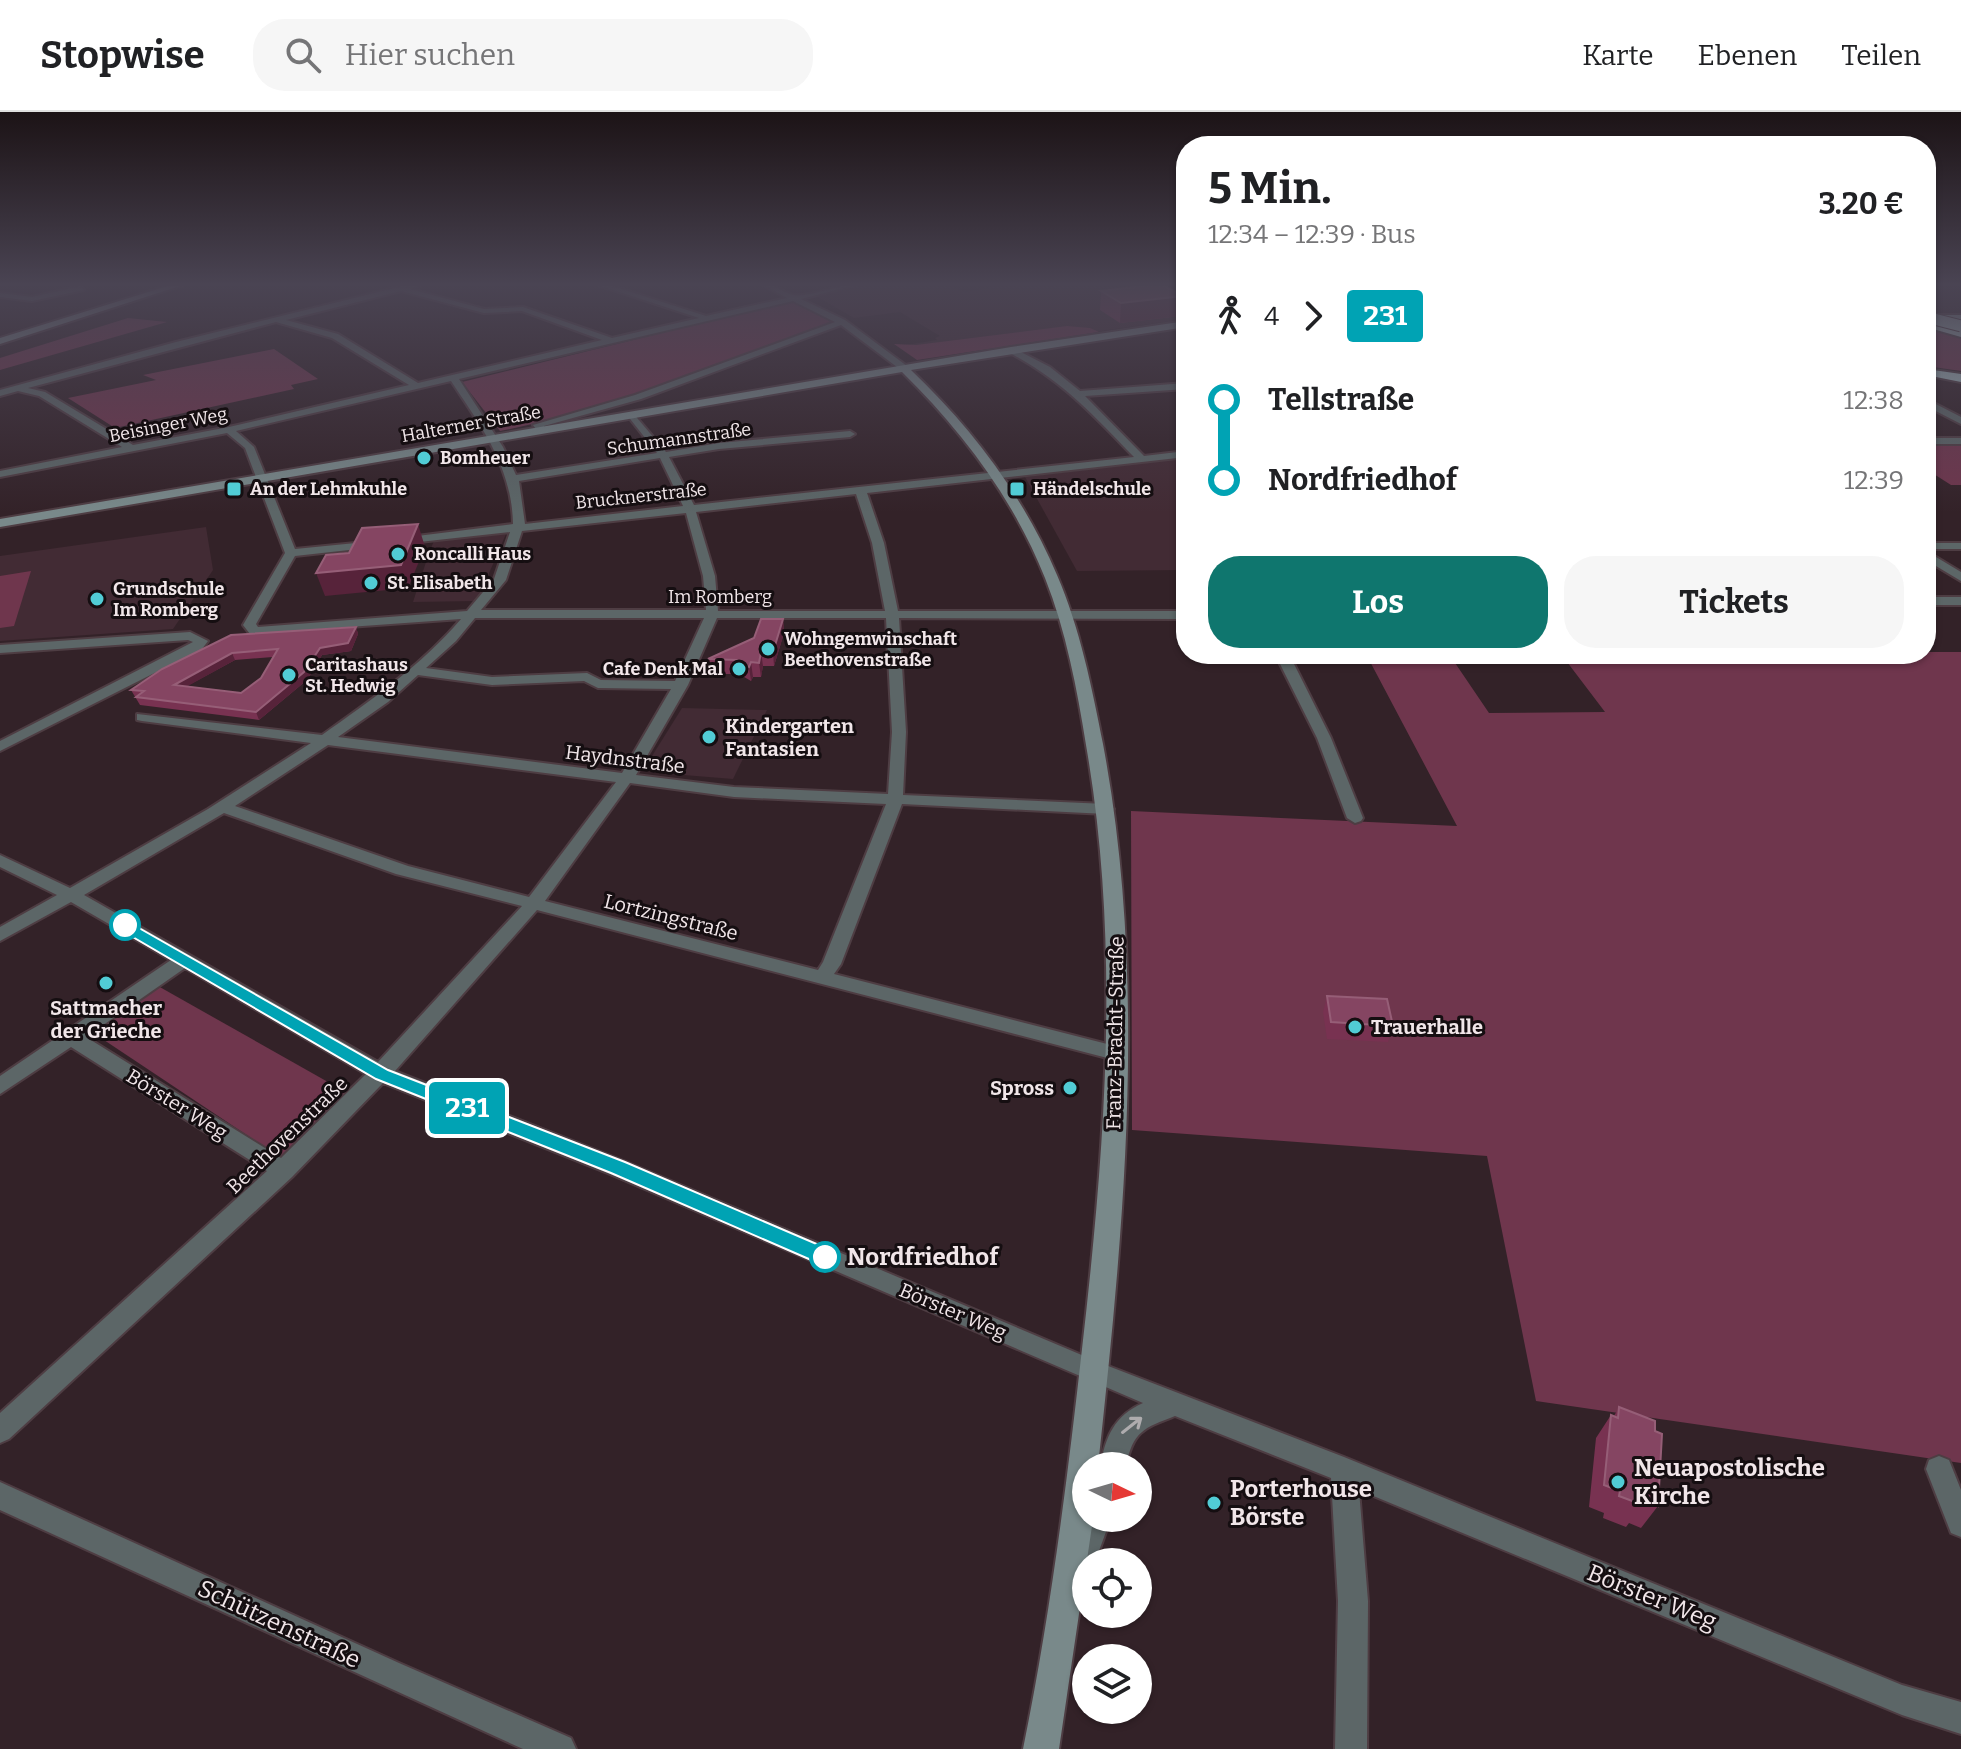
<!DOCTYPE html>
<html lang="de">
<meta charset="utf-8">
<style>
body{margin:0;font-family:Bitter,serif;background:#f6f6f6;color:#202124;height:100vh;display:flex;flex-direction:column;font-size:30px;white-space:nowrap}
*{box-sizing:border-box;margin:0}
p{font-size:26px;color:#757577}
.icon{flex:none;width:44px;height:44px;fill:none;stroke:currentColor;stroke-width:2;stroke-linecap:round;stroke-linejoin:round}
.map{position:relative;flex:1;overflow:hidden}
.side{position:absolute;left:1176px;top:24px;width:760px;height:528px;display:flex;flex-direction:column;background:#fff;border-radius:32px;box-shadow:0 2px 6px #0004}
.side>*{flex:none}
.badge{padding:0 16px;border-radius:6px;font-size:28px;line-height:52px}
.needle{width:52px;rotate:95deg}
.fabs{position:absolute;left:1072px;top:1340px;display:grid;gap:16px}
.fabs a{display:grid;place-items:center;width:80px;height:80px;border-radius:50%;background:#fff;box-shadow:0 2px 6px #0004;font-size:40px}
.map>.badge{position:absolute;translate:-50% -50%;box-shadow:0 0 0 4px #fff}
.legs{display:flex;align-items:center;gap:12px;height:88px;padding:0 32px;font-size:26px}
.legs p{margin-inline-start:auto}
.summary{display:flex;align-items:center;justify-content:space-between;height:136px;padding:0 32px}
h1{font-size:44px;font-weight:700;line-height:60px}
.primary-button{display:flex;gap:16px;margin-top:auto;padding:16px 32px}
.primary-button a{flex:1;height:92px;border-radius:32px;background:#0f766e;color:#fff;font-size:32px;font-weight:700;line-height:92px;text-align:center}
.primary-button a+a{background:#f6f6f6;color:#202124}
ul{padding:0 32px;list-style:none}
li{display:flex;align-items:center;gap:28px;height:80px;font-size:30px}
li i{display:grid;place-items:center;width:12px;height:100%;margin:0 10px;background:currentColor}
li i::after{content:'';width:20px;height:20px;margin:-10px;border:6px solid;border-radius:50%;background:#fff}
li p{margin-inline-start:auto}
li:first-child i{background:linear-gradient(#0000 50%,currentColor 0)}
li:last-child i{background:linear-gradient(currentColor 50%,#0000 0)}
header{display:flex;align-items:center;gap:48px;box-sizing:border-box;height:112px;padding:0 40px;background:#fff;border-bottom:2px solid #e0e0e0}
header strong{font-size:38px}
nav{display:flex;gap:44px;margin-inline-start:auto;font-size:28px}
.search{width:560px;height:72px;background:#f6f6f6;display:flex;align-items:center;gap:20px;box-sizing:border-box;padding:0 28px;border-radius:32px;color:#757577;font-size:30px}
.map>svg:first-child{display:block}
.built{fill:#422b34}
.green{fill:#6f364d}
.lines{fill:none;stroke-linecap:round;stroke-linejoin:round}
.street-casing{stroke:#4e3d43;stroke-width:4}
.secondary-casing{stroke:#4e3d43;stroke-width:4}
.primary-casing{stroke:#4e3d43;stroke-width:4}
.highway-casing{stroke:#4e3d43;stroke-width:4}
.street{fill:#5c6667;fill-rule:evenodd}
.secondary{fill:#79898a;fill-rule:evenodd}
.primary{fill:#90a4a6;fill-rule:evenodd}
.highway{fill:#a4bdbf;fill-rule:evenodd}
.highway-bridge-casing{stroke:#4e3d43;stroke-width:13;stroke-linecap:butt}
.highway-bridge{stroke:#a4bdbf;stroke-width:11}
.wall{fill:#783251;fill-rule:evenodd}
.shaded-wall{fill:#57233a}
.building{fill:#854562;stroke:#965e77;stroke-width:2;fill-rule:evenodd}
.oneway{stroke:#aeacae}
.line-1{fill:#00a3b4;stroke:#fff;stroke-width:2}
.poi-dot{fill:#51ccd5;stroke:#150e11;stroke-width:3}
.stop-1-dot{fill:#fff;stroke:#00a3b4;stroke-width:4}
.labels{text-anchor:middle;dominant-baseline:central;stroke-width:6;stroke-linejoin:round;paint-order:stroke}
.far-street-label{font-size:18px;fill:#f1e6e9;stroke:#150e11}
.far-poi-label{font-size:18px;font-weight:bold;fill:#f1e6e9;stroke:#150e11;text-anchor:start}
.poi-label{font-size:20px;font-weight:bold;fill:#f1e6e9;stroke:#150e11;text-anchor:start}
.street-label{font-size:20px;fill:#f1e6e9;stroke:#150e11}
.near-stop-label{font-size:24px;font-weight:bold;fill:#f1e6e9;stroke:#150e11;text-anchor:start}
.near-poi-label{font-size:24px;font-weight:bold;fill:#f1e6e9;stroke:#150e11;text-anchor:start}
.near-street-label{font-size:24px;fill:#f1e6e9;stroke:#150e11}
</style>
<header>
<strong>Stopwise</strong>
<div class="search"><svg class="icon" aria-label="search" viewBox="0 0 24 24"><circle cx="10" cy="10" r="6"/><path d="M15 15l6 6"/></svg>Hier suchen</div>
<nav><a>Karte</a><a>Ebenen</a><a>Teilen</a></nav>
</header>
<div class="map">
<svg width="1961" height="1637" viewBox="0 0 1961 1637">
<rect width="100%" height="100%" fill="#332228"/>
<g class="built">
<path d="M872 172H944L965 180 1009 172H1149L1164 190 1186 203V207L917 245 900 234 937 228 935 226 940 224 900 200 854 206 816 184Z"/>
<path d="M1186 346V458L1077 459 1025 365Z"/>
<path d="M206 415 213 458 173 517 0 529V444Z"/>
<path d="M506 422 477 489 413 490 427 447 413 448 415 444 428 443 434 429Z"/>
<path d="M682 596 767 598 733 667 659 661 649 655 647 652Z"/>
</g>
<g class="green">
<path d="M791 189 834 211C722 248 616 297 500 319L462 270Z"/>
<path d="M128 206 167 210 0 258V246Z"/>
<path d="M1067 214 1090 216 1099 220 917 248 894 232 916 233Z"/>
<path d="M1926 216 1961 226V259L1926 254Z"/>
<path d="M274 237 318 267 291 273 294 277 115 316 68 286 156 268 143 263Z"/>
<path d="M1926 331H1961V373H1951L1926 357Z"/>
<path d="M31 459 14 514 0 516V464Z"/>
<path d="M1926 540H1961V1351L1536 1289 1487 1044 1132 1018 1131 699 1457 714 1366 542H1449L1489 601 1605 600 1561 542 1722 544 1728 550 1799 549 1793 542Z"/>
<path d="M158 874 351 983 284 1048 92 920Z"/>
</g>
<g class="lines">
<g class="street-casing">
<g id="street">
<path d="M411 172H423L410 177 484 197 523 195 612 226 699 206 595 172H606L706 204 787 186 762 172C775 172 782 180 793 183 808 186 840 172 859 172L801 187 845 208 907 254V258H901L841 213 641 287 544 314V320H538L533 313 635 283 835 210 793 189 459 267 503 335 516 363 657 341 627 303 632 300 666 340 719 331 850 319 855 322 850 325 719 337 669 345 694 393 1134 345C1092 302 1062 268 1008 240L1011 235 1050 255 1080 279 1186 271V277L1085 284 1144 344 1186 339V345L867 381 884 431 898 499H1186V507L899 506 906 620 903 683 1106 692 1114 697 1106 702 902 692 841 852 834 862 1115 934 1122 936 1125 941 1122 946 1115 948 537 798 395 959 626 1050 1103 1252 1344 1345 1902 1573 1961 1590V1622L1902 1603 1359 1378 1368 1489 1367 1637H1335L1338 1489 1331 1366 1175 1304C1144 1316 1133 1319 1126 1354H1100C1106 1324 1114 1304 1143 1291L610 1062 383 971 292 1065 9 1327 0 1331V1301L267 1059 71 935 0 982V964L171 848 71 790 0 829V815L57 783 0 755V743L70 776 208 697 311 631 142 609 137 608V602L322 623C370 589 422 553 461 507L250 522 243 513 285 441 245 336 227 321 0 365V359L122 335 39 284 18 279 0 284V278L176 230ZM401 179 484 201 522 199 602 228 418 271 338 222 286 208ZM276 210 332 226 409 273 229 315 133 333 45 280 28 276ZM451 269C481 314 512 355 513 412L401 426 395 429 401 432 510 420 494 467 467 499 258 515 256 512 295 444 376 435 382 432 376 429 295 437 254 335 236 319ZM660 346 683 394 525 412 519 369ZM856 382 872 431 885 499H718L715 464 696 400ZM686 401 703 464 706 498H481L506 468 522 419ZM475 506H704L675 569 601 568 587 561 492 565 426 556 456 529ZM717 506H886L892 620 888 682 734 675 636 663 688 573ZM418 563 492 573 584 569 598 576 671 577 622 661 338 625 388 590ZM328 633 616 670 529 785 408 754 235 694ZM630 671 734 685 886 692 823 850 818 858 545 789ZM224 701 396 762 522 794 378 950 84 783ZM185 856 366 962 281 1046 86 925Z"/>
<path d="M81 174 84 178 32 189 0 185V181L32 185Z"/>
<path d="M1926 287 1961 305V312L1926 294Z"/>
<rect x="1926" y="326" width="35" height="6"/>
<rect x="1926" y="431" width="35" height="6"/>
<path d="M1926 439 1961 460V469L1926 448Z"/>
<rect x="1926" y="485" width="35" height="8"/>
<path d="M190 520 208 529 202 537 0 639V629L193 530 188 528 0 541V533Z"/>
<path d="M1275 542H1289L1331 626 1363 706 1361 709 1355 711 1347 706 1317 626Z"/>
<path d="M1443 542H1457L1458 543 1451 547Z"/>
<path d="M1939 1344 1949 1348 1961 1378V1425L1951 1421 1926 1357 1929 1348Z"/>
<path d="M0 1370 399 1551 571 1626 576 1637H523L0 1398Z"/>
<path d="M1086 1399V1406H1111L1095 1450H1086V1457L1083 1458 1073 1454 1069 1444Z"/>
</g>
</g>
<g class="secondary-casing">
<g id="secondary">
<path d="M174 172H186L0 232V226Z"/>
<path d="M1186 209V215L911 258C973 317 1024 385 1057 463 1080 516 1092 576 1103 632 1148 871 1124 1115 1098 1354H1086V1406H1092V1414L1059 1637H1023C1050 1505 1067 1371 1082 1237 1105 1037 1121 833 1086 633 1077 577 1066 519 1045 466 1013 386 962 319 902 260L0 415V407L1011 235Z"/>
</g>
</g>
<g class="primary-casing">
<rect id="primary" x="1926" y="203" width="35" height="6"/>
</g>
<g class="highway-casing">
<g id="highway">
<path d="M1926 209 1961 219V225L1926 215Z"/>
<path d="M1926 257 1961 262V270L1926 263Z"/>
</g>
</g>
<use href="#street" class="street"/>
<use href="#secondary" class="secondary"/>
<use href="#primary" class="primary"/>
<use href="#highway" class="highway"/>
<g class="highway-bridge-casing">
<path id="highway-bridge" d="M1926 205 1961 214"/>
</g>
<use href="#highway-bridge" class="highway-bridge"/>
</g>
<g class="wall">
<path d="M1101 179 1183 184 1181 204 1120 211 1100 198Z"/>
<path d="M783 507 784 521 774 554H763L761 565H753L751 569 739 562H710L708 547 754 526Z"/>
<path d="M356 515 358 522 351 539 322 543 307 568 259 608 140 593 131 578 231 523ZM273 545 261 566 241 581 187 574 235 548Z"/>
<path d="M1327 884 1393 914 1388 930 1327 927 1323 900Z"/>
<path d="M1619 1295 1655 1319 1658 1394 1641 1416 1629 1411 1626 1415 1603 1406 1604 1401 1589 1395 1596 1326 1611 1303 1614 1304Z"/>
</g>
<g class="shaded-wall">
<path d="M1183 184 1181 204 1120 211 1121 191Z"/>
<path d="M418 412 425 435 408 476 325 484 316 461Z"/>
<path d="M783 507 784 521 774 554 773 540Z"/>
<path d="M356 515 358 522 351 539 322 543 307 568 259 608 256 600 320 536Z"/>
<path d="M761 540 763 554 761 565 759 551Z"/>
<path d="M232 541 235 548 177 580 174 573Z"/>
<path d="M751 550 753 565 751 569 749 555Z"/>
</g>
<g class="building">
<path d="M1161 172 1183 184 1121 191 1101 179Z"/>
<path d="M418 412 401 453 316 461 326 443 349 441 362 416Z"/>
<path d="M761 507H783L773 540H761L759 551 751 550 749 555 737 548 708 547 754 526Z"/>
<path d="M356 515 348 531 320 536 304 560 256 600 136 585 144 579 131 578 162 557 231 523ZM278 537 261 566 241 581 174 573 232 541Z"/>
<path d="M1327 884 1387 887 1393 914 1331 910Z"/>
<path d="M1619 1295 1655 1309V1319L1662 1322 1658 1394 1643 1388V1393L1619 1384 1620 1379 1604 1373 1611 1303 1618 1306Z"/>
</g>
<defs><path id="oneway-shaft" d="M-6 0H5M1.5-3L5.5 0L1.5 3" fill="none" stroke-width="1.6" stroke-linecap="round" stroke-linejoin="round" transform="scale(2)"/></defs>
<use class="oneway" href="#oneway-shaft" transform="translate(1132 1313) rotate(-38)"/>
<linearGradient id="sky" x2="0" y2="1"><stop stop-color="#1c1316"/><stop offset="0.43" stop-color="#4a4453"/><stop offset="1" stop-color="#4a4453" stop-opacity="0"/></linearGradient>
<rect width="1961" height="401" fill="url(#sky)"/>
<path class="line-1" d="M125 808 388 958 625 1050 833 1139 836 1145 833 1151 825 1154 818 1151 611 1061 376 967 119 817V810Z"/>
<g class="poi-dot">
<circle cx="424" cy="346" r="8"/>
<rect x="226" y="369" width="16" height="16" rx="4"/>
<rect x="1009" y="369" width="16" height="16" rx="4"/>
<circle cx="398" cy="442" r="8"/>
<circle cx="371" cy="471" r="8"/>
<circle cx="97" cy="487" r="8"/>
<circle cx="768" cy="537" r="8"/>
<circle cx="739" cy="557" r="8"/>
<circle cx="289" cy="563" r="8"/>
<circle cx="709" cy="625" r="8"/>
<circle cx="106" cy="871" r="8"/>
<circle cx="1355" cy="915" r="8"/>
<circle cx="1070" cy="976" r="8"/>
<circle cx="1618" cy="1370" r="8"/>
<circle cx="1214" cy="1391" r="8"/>
</g>
<g class="stop-1-dot">
<circle cx="125" cy="813" r="14"/>
<circle cx="825" cy="1145" r="14"/>
</g>
<g class="labels">
<g class="far-street-label">
<text transform="translate(471 312) rotate(-10)">Halterner Straße</text>
<text transform="translate(168 313) rotate(-11)">Beisinger Weg</text>
<text transform="translate(679 327) rotate(-8)">Schumannstraße</text>
<text transform="translate(641 384) rotate(-6)">Brucknerstraße</text>
<text x="720" y="485">Im Romberg</text>
</g>
<g class="far-poi-label">
<text x="440" y="346">Bomheuer</text>
<text x="250" y="377">An der Lehmkuhle</text>
<text x="1033" y="377">Händelschule</text>
<text x="414" y="442">Roncalli Haus</text>
<text x="387" y="471">St. Elisabeth</text>
<text x="113" y="477">Grundschule<tspan x="113" dy="21">Im Romberg</tspan></text>
<text x="784" y="527">Wohngemwinschaft<tspan x="784" dy="21">Beethovenstraße</tspan></text>
<text x="305" y="553">Caritashaus<tspan x="305" dy="21">St. Hedwig</tspan></text>
<text x="723" y="557" text-anchor="end">Cafe Denk Mal</text>
</g>
<g class="poi-label">
<text x="725" y="614">Kindergarten<tspan x="725" dy="23">Fantasien</tspan></text>
<text x="106" y="896" text-anchor="middle">Sattmacher<tspan x="106" dy="23">der Grieche</tspan></text>
<text x="1371" y="915">Trauerhalle</text>
<text x="1054" y="976" text-anchor="end">Spross</text>
</g>
<g class="street-label">
<text transform="translate(625 647) rotate(7)">Haydnstraße</text>
<text transform="translate(671 805) rotate(14)">Lortzingstraße</text>
<text transform="translate(1115 921) rotate(-89)">Franz-Bracht-Straße</text>
<text transform="translate(177 992) rotate(32)">Börster Weg</text>
<text transform="translate(287 1023) rotate(-44)">Beethovenstraße</text>
<text transform="translate(953 1199) rotate(23)">Börster Weg</text>
</g>
<g class="near-stop-label">
<text x="847" y="1145">Nordfriedhof</text>
</g>
<g class="near-poi-label">
<text x="1634" y="1356">Neuapostolische<tspan x="1634" dy="28">Kirche</tspan></text>
<text x="1230" y="1377">Porterhouse<tspan x="1230" dy="28">Börste</tspan></text>
</g>
<g class="near-street-label">
<text transform="translate(1652 1485) rotate(22)">Börster Weg</text>
<text transform="translate(279 1512) rotate(25)">Schützenstraße</text>
</g>
</g>
</svg>
<div class="fabs">
<a><svg class="needle" viewBox="-14 -14 28 28"><path d="M0-13l5 13h-10z" fill="#e53935"/><path d="M0 13l5-13h-10z" fill="#757577"/></svg></a>
<a><svg class="icon" aria-label="locate" viewBox="0 0 24 24"><circle cx="12" cy="12" r="6"/><path d="M12 2v4M12 18v4M2 12h4M18 12h4"/></svg></a>
<a><svg class="icon" aria-label="layers" viewBox="0 0 24 24"><path d="M12 4l9 5-9 5-9-5zM3 14l9 5 9-5"/></svg></a>
</div>
<b class="badge" style="left:467px;top:996px;background:#00a3b4;color:#fff">231</b>
<section class="side">
<div class="summary"><div><h1>5 Min.</h1><p>12:34 – 12:39 · Bus</p></div><b>3.20 €</b></div>
<div class="legs"><svg class="icon" aria-label="walk" viewBox="0 0 24 24"><circle cx="13" cy="4" r="2"/><path d="M13 8l-2 6 4 7M11 14l-3 7M7 12l3-4h3l4 4"/></svg>4<svg class="icon" aria-label="forward" viewBox="0 0 24 24"><path d="M9 5l7 7-7 7"/></svg><b class="badge" style="background:#00a3b4;color:#fff">231</b></div>
<ul>
<li><i style="color:#00a3b4"></i><b>Tellstraße</b><p>12:38</p></li>
<li><i style="color:#00a3b4"></i><b>Nordfriedhof</b><p>12:39</p></li>
</ul>
<div class="primary-button"><a>Los</a><a>Tickets</a></div>
</section>
</div>
